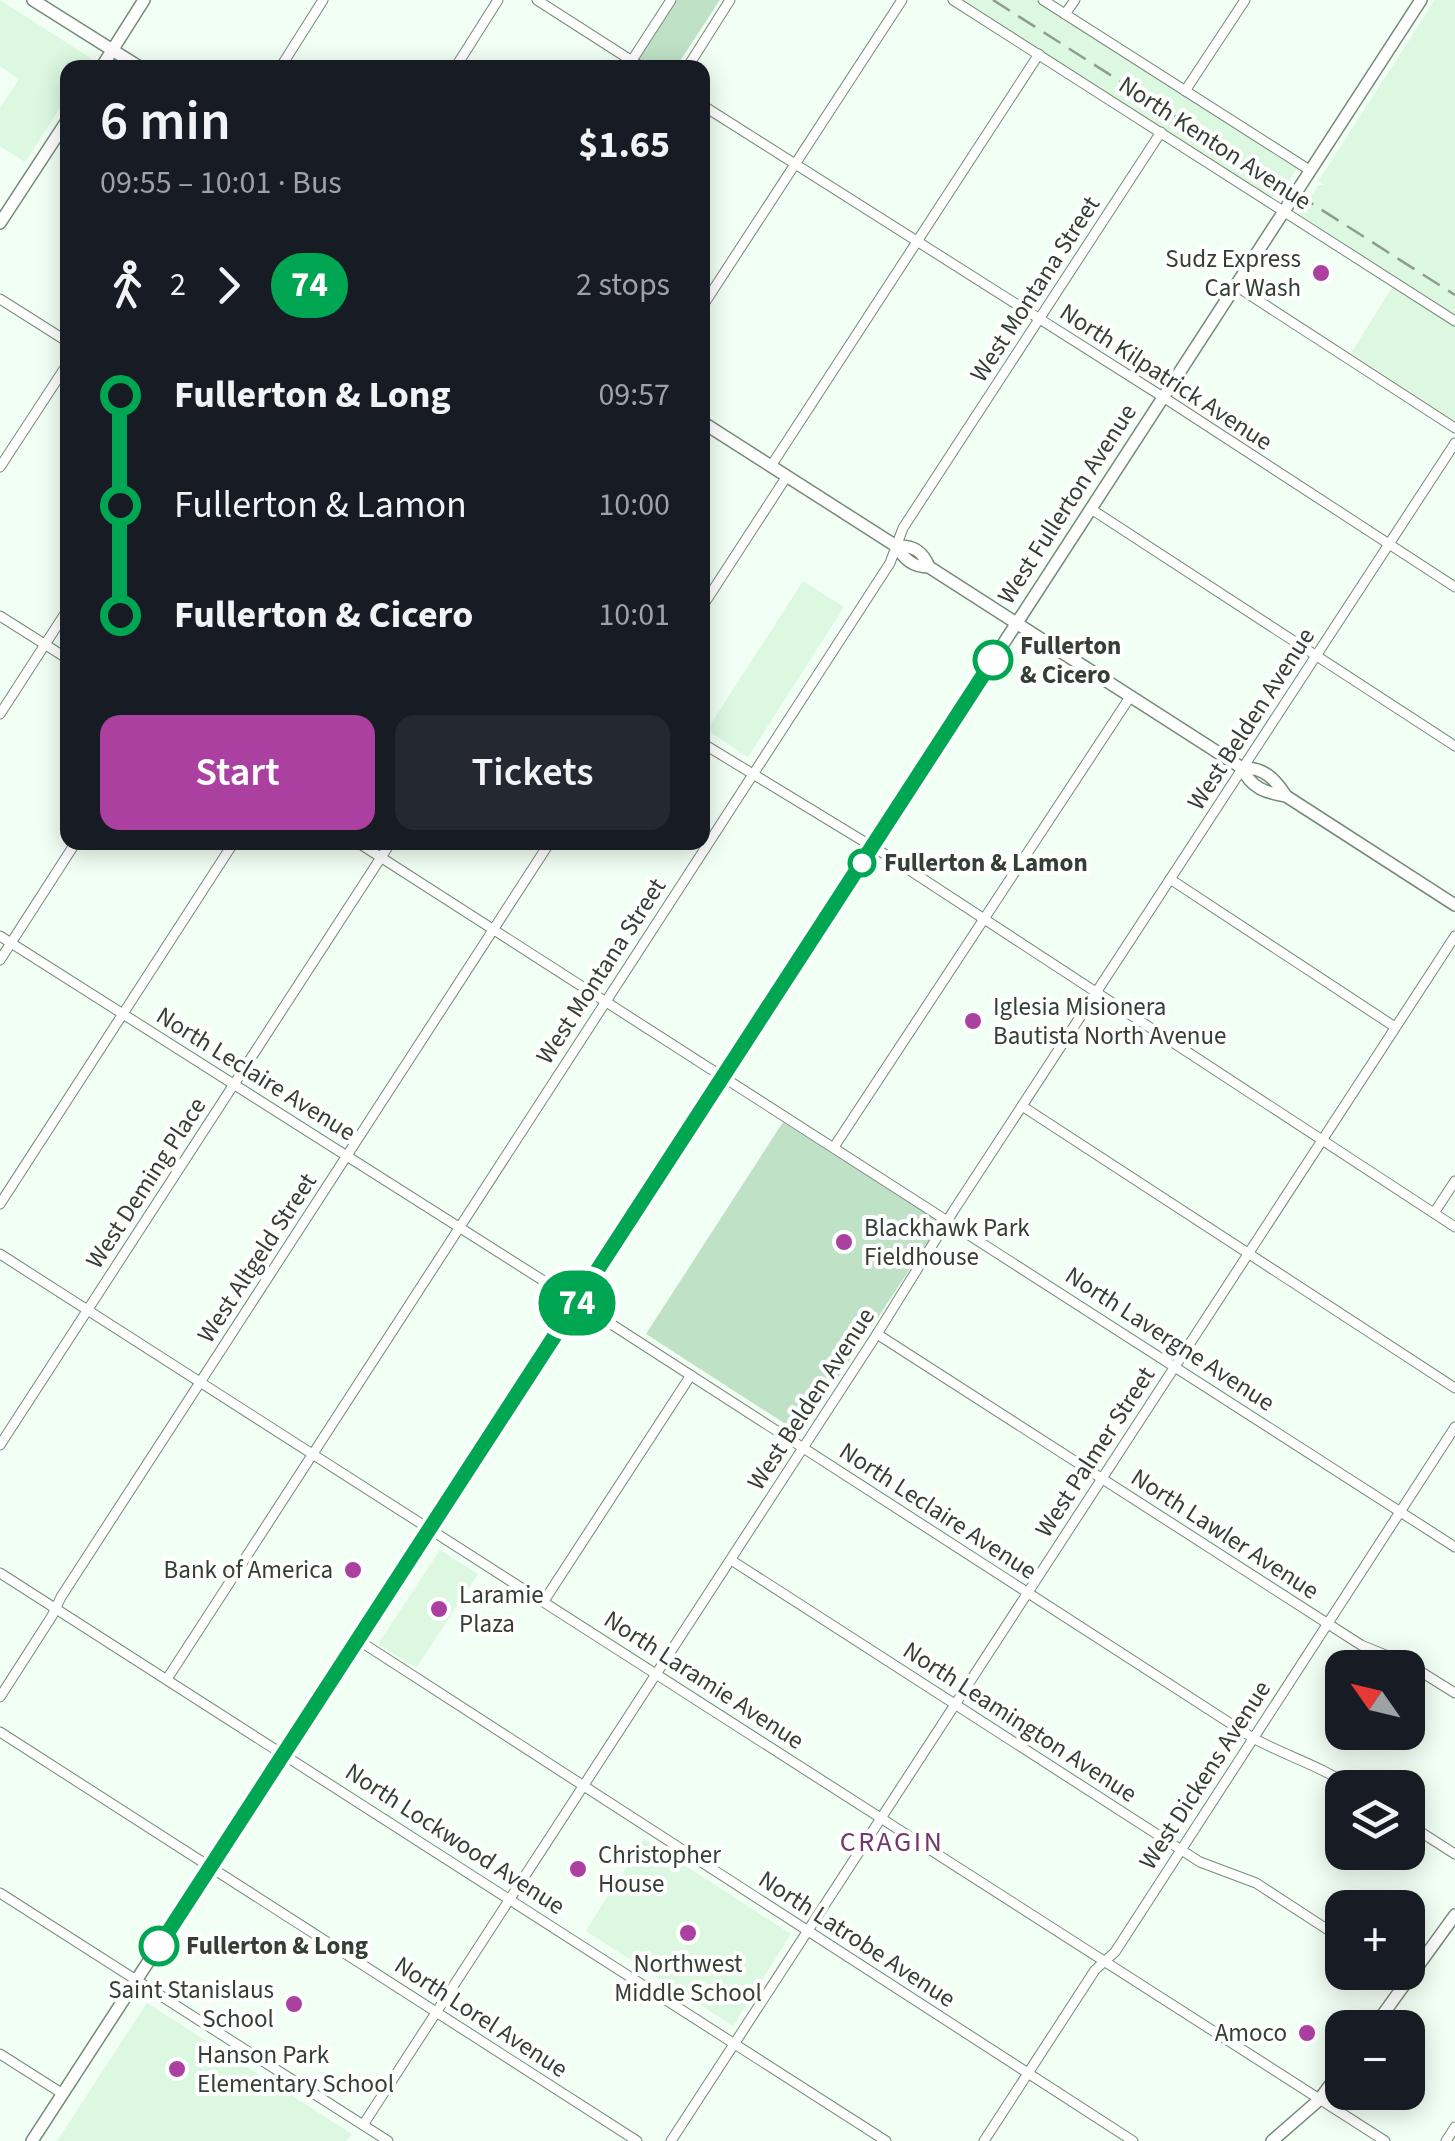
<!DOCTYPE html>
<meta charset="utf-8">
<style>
body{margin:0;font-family:"Source Sans 3",sans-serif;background:#242831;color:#f1f3f6;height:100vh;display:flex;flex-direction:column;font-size:38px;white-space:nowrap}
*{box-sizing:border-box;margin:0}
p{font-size:32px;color:#9ea1a6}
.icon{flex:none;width:55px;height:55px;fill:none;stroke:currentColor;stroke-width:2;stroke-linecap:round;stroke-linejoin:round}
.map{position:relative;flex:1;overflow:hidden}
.details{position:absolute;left:60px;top:60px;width:650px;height:790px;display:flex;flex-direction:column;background:#171b24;border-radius:20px;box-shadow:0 5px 25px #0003}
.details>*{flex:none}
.badge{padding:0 20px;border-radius:32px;font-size:35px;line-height:65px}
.needle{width:65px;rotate:304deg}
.controls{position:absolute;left:1325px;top:1650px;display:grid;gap:20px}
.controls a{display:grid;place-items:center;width:100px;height:100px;border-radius:20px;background:#171b24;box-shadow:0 5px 25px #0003;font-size:50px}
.map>.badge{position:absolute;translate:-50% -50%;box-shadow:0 0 0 5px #fff}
.legs{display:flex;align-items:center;gap:15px;height:110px;padding:0 40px;font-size:32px}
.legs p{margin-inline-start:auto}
.head{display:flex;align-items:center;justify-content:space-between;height:170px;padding:0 40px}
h1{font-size:55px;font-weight:600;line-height:75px}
.button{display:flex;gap:20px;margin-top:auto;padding:20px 40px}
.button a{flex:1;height:115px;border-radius:20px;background:#ab40a0;color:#fff;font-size:40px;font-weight:600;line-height:115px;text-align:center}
.button a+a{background:#242831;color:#f1f3f6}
ul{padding:0 40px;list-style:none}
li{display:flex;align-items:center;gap:35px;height:110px;font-size:38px}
li i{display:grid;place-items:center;width:15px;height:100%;margin:0 12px;background:currentColor}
li i::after{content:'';width:25px;height:25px;margin:-12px;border:8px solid;border-radius:50%;background:#171b24}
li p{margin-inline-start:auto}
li:first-child i{background:linear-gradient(#0000 50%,currentColor 0)}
li:last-child i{background:linear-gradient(currentColor 50%,#0000 0)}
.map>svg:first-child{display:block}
.built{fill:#dcf8e1}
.green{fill:#bfe1c6}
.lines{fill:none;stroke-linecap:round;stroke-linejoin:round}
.minor-casing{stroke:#76897a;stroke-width:11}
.major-casing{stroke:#76897a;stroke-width:14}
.minor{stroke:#fff;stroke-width:9}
.major{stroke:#fff;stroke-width:11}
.rail{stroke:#909b92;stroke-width:2.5;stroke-dasharray:20 10;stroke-linecap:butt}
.line-1-casing{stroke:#fff;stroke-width:22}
.line-1{stroke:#00a651;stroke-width:15}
.poi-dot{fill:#ab40a0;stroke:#fff;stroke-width:4}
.stop-1-dot{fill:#fff;stroke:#00a651;stroke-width:5}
.labels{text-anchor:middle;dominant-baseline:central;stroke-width:8;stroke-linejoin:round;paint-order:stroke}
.street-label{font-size:25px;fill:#353e37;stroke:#fff}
.poi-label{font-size:25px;fill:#353e37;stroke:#fff;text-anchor:start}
.stop-label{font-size:25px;font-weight:bold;fill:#353e37;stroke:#fff;text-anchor:start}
.neighbourhood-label{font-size:28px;letter-spacing:2.5px;fill:#6f3968;stroke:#fff}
</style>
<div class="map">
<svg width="1455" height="2141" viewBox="0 0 1455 2141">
<rect width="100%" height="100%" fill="#f2fff4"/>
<g class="built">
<path d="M0 0 92 59 86 67 68 68 67 97 25 162 0 146V108L19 79 0 66Z"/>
<path d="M960 0H1036L1298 167 1279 196 1270 197Z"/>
<path d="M1435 0H1455V421L1351 353 1397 280 1299 215 1318 185H1325L1319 180Z"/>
<path d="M803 581 844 607 748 757 707 730Z"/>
<path d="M440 1550 478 1574 416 1668 378 1644Z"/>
<path d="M644 1839 791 1934 733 2026 586 1931Z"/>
<path d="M147 2003 352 2134 347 2141H57Z"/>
</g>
<g class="green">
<path d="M677 0H720L676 67 633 68Z"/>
<path d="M783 1122 941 1222 801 1434 646 1334Z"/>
</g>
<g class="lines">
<g class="minor-casing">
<g id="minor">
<path d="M537 0 643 68"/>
<path d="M953 0 1455 321"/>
<path d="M1043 0 1311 171"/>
<path d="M1065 14 1075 0"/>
<path d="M280 68 323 0"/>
<path d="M455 68 498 0"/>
<path d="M627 68 671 0"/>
<path d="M687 68 730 0"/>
<path d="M1185 91 1245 0"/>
<path d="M702 105 1163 397 1455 587"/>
<path d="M1236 286 1455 428"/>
<path d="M0 299 68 342"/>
<path d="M702 307 902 0"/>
<path d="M771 466 1039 54"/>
<path d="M0 467 68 363"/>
<path d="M1091 509 1455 746"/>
<path d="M702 607 787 476"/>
<path d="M0 616 68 659"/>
<path d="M0 714 68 609"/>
<path d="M702 743 891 858 1455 1227"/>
<path d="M357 842 1455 1547"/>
<path d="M1170 879 1395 1027"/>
<path d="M0 936 577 1302 1253 1738C1286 1756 1321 1766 1353 1788"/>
<path d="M0 960 76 842"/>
<path d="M1022 1106 1455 1388"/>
<path d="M834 1147 1130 697"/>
<path d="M0 1204 234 842"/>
<path d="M1434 1213 1455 1181"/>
<path d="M0 1254 1385 2141"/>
<path d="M877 1334 1361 1645 1410 1665 1455 1693"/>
<path d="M0 1445 391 842"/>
<path d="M731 1560 1200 1862 1256 1883 1342 1939"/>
<path d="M0 1573 886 2141"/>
<path d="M544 1601 691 1375"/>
<path d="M358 1640 1133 2141"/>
<path d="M167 1679 890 563 903 528 1161 132"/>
<path d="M0 1697 52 1616 61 1597 550 842"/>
<path d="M0 1732 637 2141"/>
<path d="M1408 1824 1455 1854"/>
<path d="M0 1893 388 2141"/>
<path d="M1394 1972 1407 1981"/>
<path d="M0 2054 63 2094"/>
<path d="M363 2125 877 1334 954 1210 1455 443"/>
<path d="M671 2141 1455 936"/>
<path d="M984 2141 1095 1970 1115 1952 1455 1427"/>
<path d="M1446 2141 1455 2127"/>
</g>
</g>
<g class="major-casing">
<g id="major">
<path d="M33 0 141 68"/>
<path d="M101 68 144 0"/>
<path d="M0 223 68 119"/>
<path d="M702 422 896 546C905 560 913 567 929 567L1242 768C1251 788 1266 793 1286 796L1455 905"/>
<path d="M896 546C913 545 923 551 929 567"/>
<path d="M1242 768C1264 767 1275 779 1286 796"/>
<path d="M1373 2028 1455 1915"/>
<path d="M32 2141 1421 0"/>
<path d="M1272 2141 1319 2100 1342 2069"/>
</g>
</g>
<use href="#minor" class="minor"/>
<use href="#major" class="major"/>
<path class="rail" d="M993 0 1455 295"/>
</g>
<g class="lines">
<g class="line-1-casing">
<path id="line-1" d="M159 1946 993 660"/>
</g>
<use href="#line-1" class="line-1"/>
</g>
<g class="poi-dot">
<circle cx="1321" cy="273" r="10"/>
<circle cx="973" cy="1021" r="10"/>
<circle cx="844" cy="1242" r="10"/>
<circle cx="353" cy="1570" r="10"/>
<circle cx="439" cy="1609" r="10"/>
<circle cx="578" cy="1869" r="10"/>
<circle cx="688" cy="1933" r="10"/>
<circle cx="294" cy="2004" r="10"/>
<circle cx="1307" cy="2033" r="10"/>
<circle cx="177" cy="2069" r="10"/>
</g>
<g class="stop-1-dot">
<circle cx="993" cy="660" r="18"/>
<circle cx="862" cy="863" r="12"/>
<circle cx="159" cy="1946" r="18"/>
</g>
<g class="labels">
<g class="street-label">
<text transform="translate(1215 143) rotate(33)">North Kenton Avenue</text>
<text transform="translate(1035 289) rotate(-57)">West Montana Street</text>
<text transform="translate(1166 377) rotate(33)">North Kilpatrick Avenue</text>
<text transform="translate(1067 504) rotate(-57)">West Fullerton Avenue</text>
<text transform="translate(1251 719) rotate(-57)">West Belden Avenue</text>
<text transform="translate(601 971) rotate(-57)">West Montana Street</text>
<text transform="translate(256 1074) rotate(32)">North Leclaire Avenue</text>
<text transform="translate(146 1183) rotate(-57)">West Deming Place</text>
<text transform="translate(257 1258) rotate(-57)">West Altgeld Street</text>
<text transform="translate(1170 1339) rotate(33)">North Lavergne Avenue</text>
<text transform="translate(811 1399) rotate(-57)">West Belden Avenue</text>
<text transform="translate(1095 1452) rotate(-57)">West Palmer Street</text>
<text transform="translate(938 1511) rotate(33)">North Leclaire Avenue</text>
<text transform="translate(1225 1534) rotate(33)">North Lawler Avenue</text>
<text transform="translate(704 1680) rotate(33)">North Laramie Avenue</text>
<text transform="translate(1020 1722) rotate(33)">North Leamington Avenue</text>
<text transform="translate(1205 1775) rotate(-57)">West Dickens Avenue</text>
<text transform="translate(455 1839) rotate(33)">North Lockwood Avenue</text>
<text transform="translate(857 1939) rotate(33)">North Latrobe Avenue</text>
<text transform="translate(481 2017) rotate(33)">North Lorel Avenue</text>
</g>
<g class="poi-label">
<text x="1301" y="259" text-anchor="end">Sudz Express<tspan x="1301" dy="29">Car Wash</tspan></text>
<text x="993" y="1007">Iglesia Misionera<tspan x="993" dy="29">Bautista North Avenue</tspan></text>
<text x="864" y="1228">Blackhawk Park<tspan x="864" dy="29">Fieldhouse</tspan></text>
<text x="333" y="1570" text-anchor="end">Bank of America</text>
<text x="459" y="1595">Laramie<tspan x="459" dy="29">Plaza</tspan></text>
<text x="598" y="1855">Christopher<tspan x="598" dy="29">House</tspan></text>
<text x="688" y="1964" text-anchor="middle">Northwest<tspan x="688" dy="29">Middle School</tspan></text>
<text x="274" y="1990" text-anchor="end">Saint Stanislaus<tspan x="274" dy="29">School</tspan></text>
<text x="1287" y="2033" text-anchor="end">Amoco</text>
<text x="197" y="2055">Hanson Park<tspan x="197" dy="29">Elementary School</tspan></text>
</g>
<g class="stop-label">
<text x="1020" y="646">Fullerton<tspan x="1020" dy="29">&amp; Cicero</tspan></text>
<text x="884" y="863">Fullerton &amp; Lamon</text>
<text x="186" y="1946">Fullerton &amp; Long</text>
</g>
<g class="neighbourhood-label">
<text x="892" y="1842">CRAGIN</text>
</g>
</g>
</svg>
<div class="controls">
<a><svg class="needle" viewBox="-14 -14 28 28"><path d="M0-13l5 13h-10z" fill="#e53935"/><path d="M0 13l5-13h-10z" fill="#9ea1a6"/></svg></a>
<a><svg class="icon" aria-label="layers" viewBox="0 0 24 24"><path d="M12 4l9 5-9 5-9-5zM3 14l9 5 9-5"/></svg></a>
<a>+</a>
<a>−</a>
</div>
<b class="badge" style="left:577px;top:1303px;background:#00a651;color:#fff">74</b>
<section class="details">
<div class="head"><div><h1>6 min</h1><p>09:55 – 10:01 · Bus</p></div><b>$1.65</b></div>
<div class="legs"><svg class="icon" aria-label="walk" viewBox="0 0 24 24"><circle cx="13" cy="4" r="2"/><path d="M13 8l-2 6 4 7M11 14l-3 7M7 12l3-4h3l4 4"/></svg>2<svg class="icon" aria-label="forward" viewBox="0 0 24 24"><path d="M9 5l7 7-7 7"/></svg><b class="badge" style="background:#00a651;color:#fff">74</b><p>2 stops</p></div>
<ul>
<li><i style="color:#00a651"></i><b>Fullerton &amp; Long</b><p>09:57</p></li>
<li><i style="color:#00a651"></i><span>Fullerton &amp; Lamon</span><p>10:00</p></li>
<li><i style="color:#00a651"></i><b>Fullerton &amp; Cicero</b><p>10:01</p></li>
</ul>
<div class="button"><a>Start</a><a>Tickets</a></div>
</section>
</div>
